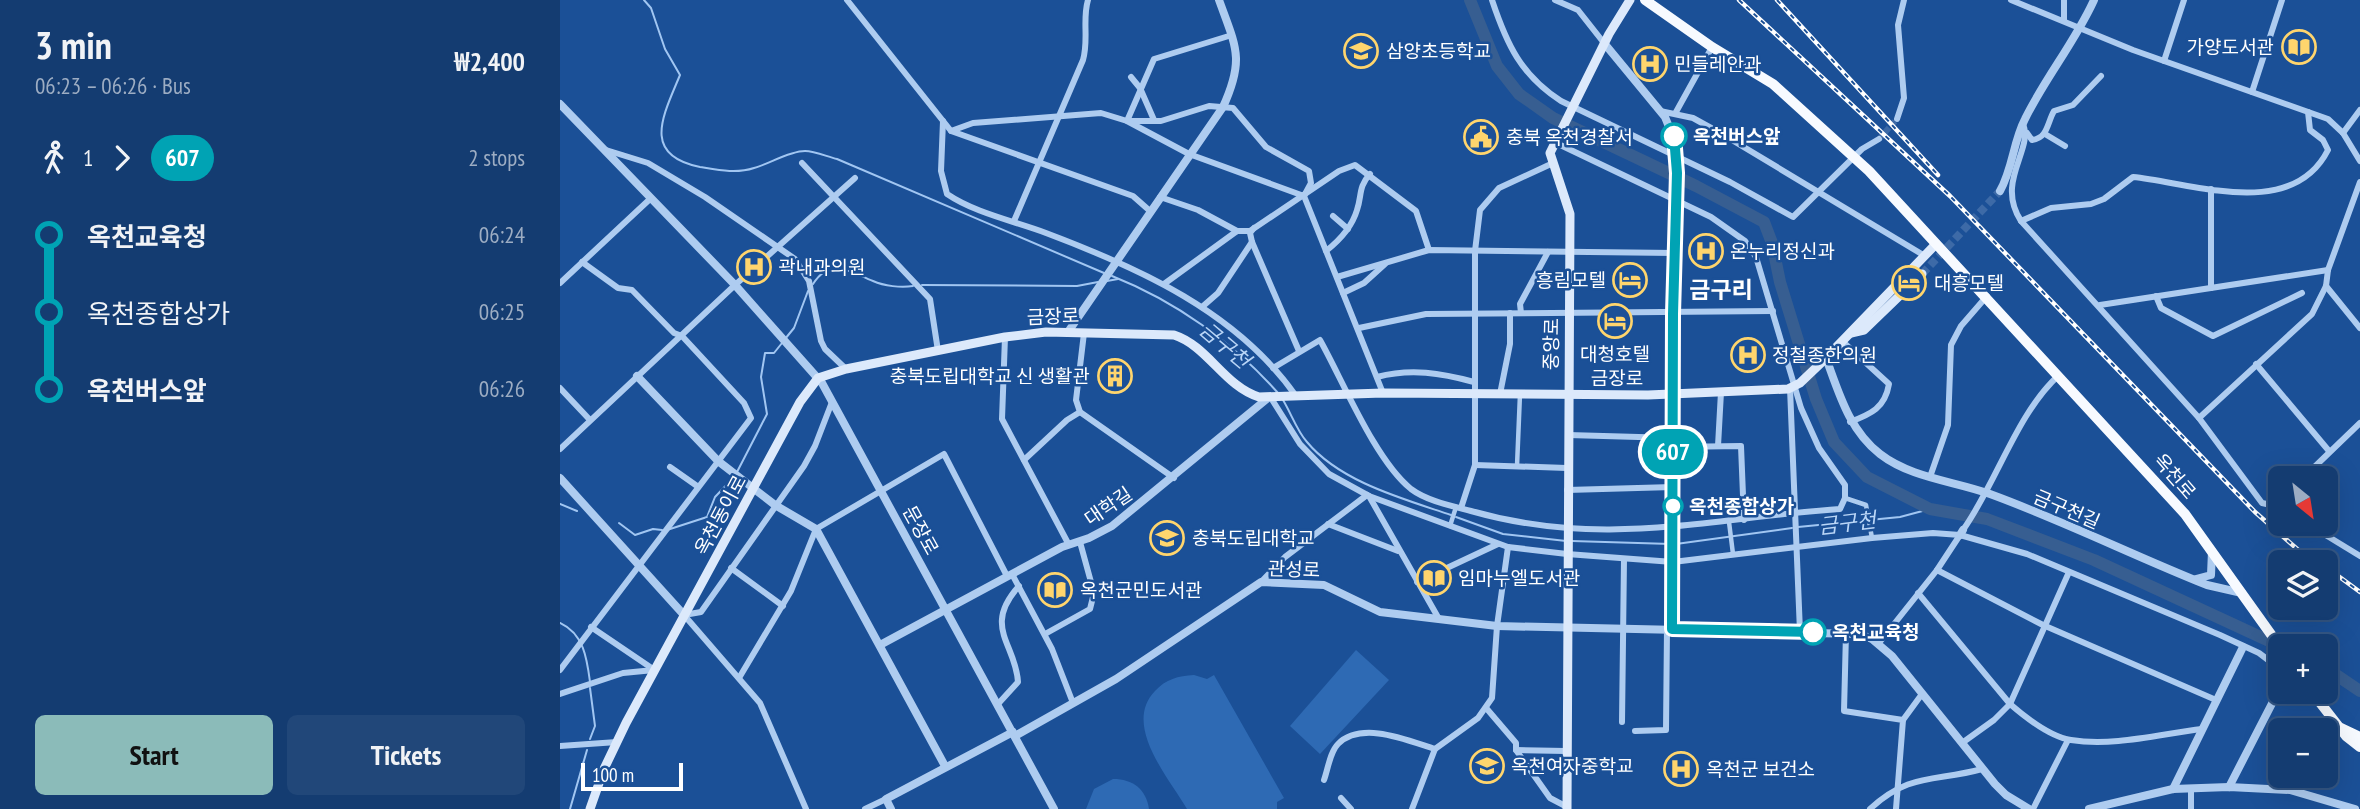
<!DOCTYPE html>
<meta charset="utf-8">
<style>
body{margin:0;font-family:"PT Sans Narrow","Noto Sans KR",sans-serif;background:#214779;color:#f1f3f6;height:100vh;display:flex;flex-direction:column;font-size:26px;white-space:nowrap}
*{box-sizing:border-box;margin:0}
p{font-size:23px;color:#9dadc3}
.icon{flex:none;width:38px;height:38px;fill:none;stroke:currentColor;stroke-width:2;stroke-linecap:round;stroke-linejoin:round}
.map{position:relative;flex:1;overflow:hidden}
.panel{display:flex;flex-direction:column;background:#143c71;width:560px}
.panel>*{flex:none}
.badge{padding:0 14px;border-radius:23px;font-size:24px;line-height:46px}
.needle{width:46px;rotate:150deg}
.tools{position:absolute;left:1708px;top:466px;display:grid;gap:14px}
.tools a{display:grid;place-items:center;width:70px;height:70px;border-radius:10px;background:#143c71;box-shadow:0 7px 28px #0002,0 0 0 2px #335684;font-size:35px}
.scale{position:absolute;left:21px;bottom:18px;width:102px;box-sizing:border-box;padding-left:7px;border:4px solid #fff;border-top:0;font-size:19px;line-height:24px;white-space:nowrap;color:#fff;-webkit-text-stroke:5px #1b5097;paint-order:stroke}
.map>.badge{position:absolute;translate:-50% -50%;box-shadow:0 0 0 4px #fff}
.legs{display:flex;align-items:center;gap:10px;height:77px;padding:0 35px;font-size:23px}
.legs p{margin-inline-start:auto}
.headline{display:flex;align-items:center;justify-content:space-between;height:119px;padding:0 35px}
h1{font-size:38px;font-weight:800;line-height:52px}
.primary-button{display:flex;gap:14px;margin-top:auto;padding:14px 35px}
.primary-button a{flex:1;height:80px;border-radius:10px;background:#8bbbb9;color:#111;font-size:28px;font-weight:800;line-height:80px;text-align:center}
.primary-button a+a{background:#214779;color:#f1f3f6}
ul{padding:0 35px;list-style:none}
li{display:flex;align-items:center;gap:24px;height:77px;font-size:26px}
li i{display:grid;place-items:center;width:10px;height:100%;margin:0 9px;background:currentColor}
li i::after{content:'';width:18px;height:18px;margin:-9px;border:5px solid;border-radius:50%;background:#143c71}
li p{margin-inline-start:auto}
li:first-child i{background:linear-gradient(#0000 50%,currentColor 0)}
li:last-child i{background:linear-gradient(currentColor 50%,#0000 0)}
main{display:flex;flex:1;min-height:0}
.map>svg:first-child{display:block}
.green{fill:#2e6ab4}
.lines{fill:none;stroke-linecap:round;stroke-linejoin:round}
.stream{stroke:#a1c6f2;stroke-width:2}
.river{stroke:#375e91;stroke-width:12}
.minor-tunnel{stroke:#3d6aa7;stroke-width:6;stroke-dasharray:6 3;stroke-linecap:butt}
.tertiary-tunnel{stroke:#3d6aa7;stroke-width:8;stroke-dasharray:8 4;stroke-linecap:butt}
.pedestrian{stroke:#aeccf0;stroke-width:4.5}
.minor{stroke:#aeccf0;stroke-width:6}
.tertiary{stroke:#aeccf0;stroke-width:8}
.secondary{stroke:#dce9fb;stroke-width:9}
.primary{stroke:#f7faff;stroke-width:10}
.rail-casing{stroke:#fff;stroke-width:4.5}
.rail{stroke:#1b5097;stroke-width:2;stroke-dasharray:5;stroke-linecap:butt}
.line-1-casing{stroke:#fff;stroke-width:16}
.line-1{stroke:#00a3b4;stroke-width:10}
.stop-1-dot{fill:#fff;stroke:#00a3b4;stroke-width:3.5}
.labels{text-anchor:middle;dominant-baseline:central;stroke-width:5;stroke-linejoin:round;paint-order:stroke}
.poi-label{font-size:19px;fill:#fff;stroke:#1b5097;text-anchor:start}
.stop-label{font-size:19px;font-weight:bold;fill:#fff;stroke:#1b5097;text-anchor:start}
.street-label{font-size:19px;fill:#fff;stroke:#1b5097}
.water-label{font-size:21px;font-style:italic;fill:#bad6f7;stroke:#1b5097}
.quarter-label{font-size:23px;font-weight:bold;fill:#fff;stroke:#1b5097}
</style>
<main>
<section class="panel">
<div class="headline"><div><h1>3 min</h1><p>06:23 – 06:26 · Bus</p></div><b>₩2,400</b></div>
<div class="legs"><svg class="icon" aria-label="walk" viewBox="0 0 24 24"><circle cx="13" cy="4" r="2"/><path d="M13 8l-2 6 4 7M11 14l-3 7M7 12l3-4h3l4 4"/></svg>1<svg class="icon" aria-label="forward" viewBox="0 0 24 24"><path d="M9 5l7 7-7 7"/></svg><b class="badge" style="background:#00a3b4;color:#fff">607</b><p>2 stops</p></div>
<ul>
<li><i style="color:#00a3b4"></i><b>옥천교육청</b><p>06:24</p></li>
<li><i style="color:#00a3b4"></i><span>옥천종합상가</span><p>06:25</p></li>
<li><i style="color:#00a3b4"></i><b>옥천버스앞</b><p>06:26</p></li>
</ul>
<div class="primary-button"><a>Start</a><a>Tickets</a></div>
</section>
<div class="map">
<svg width="1800" height="809" viewBox="0 0 1800 809">
<rect width="100%" height="100%" fill="#1b5097"/>
<g class="green">
<path d="M796 650 829 680 760 754 730 726Z"/>
<path d="M634 675 647 679 654 675 724 798 717 802V809H627C609 778 562 725 595 691 606 679 618 676 634 675Z"/>
<path d="M553 779C573 779 586 789 589 809H526L534 789Z"/>
</g>
<g class="lines">
<g class="stream">
<path d="M84 0 91 8 105 49 120 75C103 116 81 155 140 167 158 170 176 174 194 168 209 164 229 151 245 151 255 151 268 157 277 159L544 273"/>
<path d="M552 276C615 301 673 342 718 393"/>
<path d="M547 281 558 279"/>
<path d="M253 284C271 256 290 272 313 281 324 286 341 288 353 286"/>
<path d="M362 285 517 286 538 282"/>
<path d="M225 339 234 328 248 291"/>
<path d="M723 400C731 413 737 431 747 442 780 482 844 499 891 515"/>
<path d="M177 472 207 414 201 377 205 353H214L222 343"/>
<path d="M0 504 17 511"/>
<path d="M896 517 943 534 1006 541"/>
<path d="M59 523 75 535 93 529 102 530"/>
<path d="M1238 527 1340 517 1370 509"/>
<path d="M107 530 147 517 155 497 174 477"/>
<path d="M1012 541 1111 544"/>
<path d="M1116 544 1232 528"/>
<path d="M0 623C24 634 27 659 30 682"/>
<path d="M30 688 35 726 30 739"/>
<path d="M10 809 27 750"/>
</g>
<g class="river">
<path d="M910 0 937 66 959 94 993 118 1136 186 1204 222 1212 243 1220 282 1256 399 1274 442 1307 477 1370 509 1427 519 1534 560 1720 646"/>
<path d="M1766 668 1800 691"/>
</g>
<path class="minor-tunnel" d="M1319 139 1337 119"/>
<path class="tertiary-tunnel" d="M1362 274 1440 191"/>
<g class="pedestrian">
<path d="M957 466 960 394"/>
<path d="M1285 498 1306 505 1312 538"/>
<path d="M1169 522 1173 554"/>
<path d="M890 526 896 507"/>
</g>
<g class="minor">
<path d="M287 0 391 131 573 196 590 211"/>
<path d="M932 0C947 45 961 75 1001 101L1170 182 1233 217 1302 149 1319 139"/>
<path d="M995 0 1018 10 1044 43"/>
<path d="M1451 0 1573 50 1768 119 1783 133 1800 161"/>
<path d="M1504 21V0"/>
<path d="M672 35 594 59 567 121H601L649 106 673 108 706 147 749 171 751 183 744 196"/>
<path d="M1604 61 1624 0"/>
<path d="M571 77 580 88 594 120"/>
<path d="M1692 92 1722 0"/>
<path d="M1100 111 1133 118 1162 134 1365 256"/>
<path d="M1116 112 1152 47"/>
<path d="M1337 119 1344 98 1338 25 1344 0"/>
<path d="M383 121 381 171 387 194C415 213 454 221 486 233 579 268 677 312 736 396"/>
<path d="M1463 124C1474 150 1435 181 1461 221L1639 418 1702 503 1720 507"/>
<path d="M391 131 413 123 541 113 567 121 629 154 744 196 823 393"/>
<path d="M1467 133 1472 140C1488 138 1487 123 1494 111L1513 105 1541 76"/>
<path d="M1783 133 1800 110"/>
<path d="M1485 134 1505 146"/>
<path d="M46 150 88 163 145 197 235 259 249 281 261 341 265 349 286 369"/>
<path d="M242 163 370 299 378 351"/>
<path d="M1651 189V288"/>
<path d="M600 197 638 210 677 231"/>
<path d="M773 216 788 229"/>
<path d="M454 221 523 60C529 39 522 20 528 0"/>
<path d="M1461 221 1491 208 1531 204 1544 199 1573 177C1633 183 1732 221 1768 150L1763 140 1750 130 1748 112"/>
<path d="M694 228 690 233 692 242 739 351"/>
<path d="M766 251C780 240 792 227 797 210 802 196 798 187 810 174"/>
<path d="M777 277 869 250 1115 253"/>
<path d="M0 283 90 199"/>
<path d="M604 284 677 231H690L779 171 795 165 856 211 869 250"/>
<path d="M1766 286 1800 328"/>
<path d="M783 293 804 283 825 264"/>
<path d="M1596 296 1601 308 1653 336 1742 293"/>
<path d="M1540 305 1768 270"/>
<path d="M642 307 658 293 692 242"/>
<path d="M961 313 960 304 988 252"/>
<path d="M799 328 866 314 1213 311"/>
<path d="M524 333 516 400 520 412 614 478"/>
<path d="M445 337 442 419 509 545"/>
<path d="M1282 341 1329 384C1325 408 1311 414 1290 422"/>
<path d="M1696 364 1769 451"/>
<path d="M713 368 760 340C783 381 815 460 851 489 867 501 892 506 911 511 1045 549 1147 518 1280 509L1285 498V485L1259 448 1241 408 1196 257 1185 241 1151 217 994 142"/>
<path d="M817 377C851 368 881 373 914 382"/>
<path d="M0 388 30 420"/>
<path d="M1230 388 1240 632"/>
<path d="M940 394 950 344V313"/>
<path d="M711 398 740 444 769 474 809 496 948 547 1007 554 1113 562 1312 538 1373 533 1400 535 1467 554 1660 635 1699 653 1720 669"/>
<path d="M1639 418 1752 314 1766 286 1768 270 1800 182"/>
<path d="M1008 435 1114 438"/>
<path d="M1158 446 1161 392"/>
<path d="M1113 447 1181 446 1184 520"/>
<path d="M0 449 175 285 295 178"/>
<path d="M464 460 507 420 520 412"/>
<path d="M915 465 1007 468"/>
<path d="M110 467 137 486"/>
<path d="M1370 477 1388 425 1391 345 1401 326 1427 296"/>
<path d="M1743 478 1800 423"/>
<path d="M1007 490 1113 487"/>
<path d="M809 496 879 619"/>
<path d="M901 508 915 465V251L920 210 939 188 991 164"/>
<path d="M1746 523 1800 556"/>
<path d="M768 524 838 551"/>
<path d="M1403 530C1437 482 1457 413 1499 375"/>
<path d="M171 568 223 606"/>
<path d="M1377 570 1483 625 1656 700"/>
<path d="M452 574 492 649 513 703"/>
<path d="M701 582 725 557 807 495"/>
<path d="M857 582 938 544"/>
<path d="M1358 593 1450 704C1465 717 1490 737 1511 740 1553 747 1600 734 1642 729"/>
<path d="M124 615 141 612 244 466 255 446 272 402"/>
<path d="M124 615 200 703 246 809"/>
<path d="M31 627 93 669"/>
<path d="M1286 633 1284 711 1343 720 1336 809"/>
<path d="M485 634 530 609 534 593 520 542"/>
<path d="M1319 643 1377 570 1400 535"/>
<path d="M0 670 191 418 184 403 122 336 114 333 72 290 58 288 22 262"/>
<path d="M179 678 231 591 256 529 384 454 447 576"/>
<path d="M0 694 63 673 94 670"/>
<path d="M438 704 458 682C456 644 422 627 459 586"/>
<path d="M927 709 956 743V750L990 798 1007 807"/>
<path d="M1343 720 1362 694"/>
<path d="M1062 722 1064 559"/>
<path d="M1075 731 1106 730 1107 629"/>
<path d="M1402 743 1434 720 1450 704 1509 572"/>
<path d="M0 746 57 742"/>
<path d="M956 750 1006 751"/>
<path d="M764 780C768 769 770 752 778 744 802 720 849 741 875 749"/>
<path d="M781 798 791 809"/>
<path d="M305 809 326 799"/>
<path d="M852 809 875 749 918 718 932 698 937 626 948 547"/>
<path d="M1310 809C1350 772 1375 782 1422 769"/>
<path d="M1473 809 1508 740"/>
<path d="M1631 809V788"/>
</g>
<g class="tertiary">
<path d="M1044 43 1105 117 1116 144 1113 629"/>
<path d="M0 104 175 285 262 383 494 809"/>
<path d="M1440 191C1453 168 1453 142 1465 119 1485 78 1515 42 1534 0"/>
<path d="M508 332 663 107C685 59 676 47 659 0"/>
<path d="M1266 358C1279 393 1289 430 1320 454 1351 478 1394 481 1430 494 1504 521 1574 556 1647 585L1682 593"/>
<path d="M77 376 158 461 215 505 256 529 385 766"/>
<path d="M0 478 124 615"/>
<path d="M1400 535 1403 530"/>
<path d="M1636 579 1651 575 1652 551"/>
<path d="M320 645 502 547 529 538 552 526 708 398"/>
<path d="M455 736 556 679 701 582 764 585 820 612 937 626 1300 634 1312 639 1332 656 1435 784 1446 795 1469 809"/>
<path d="M1669 787 1720 688"/>
<path d="M1613 789 1683 647"/>
<path d="M331 809 326 799 453 732"/>
<path d="M1529 809 1613 789 1669 787 1730 790 1795 809"/>
</g>
<g class="secondary">
<path d="M1291 333 1304 330 1362 274"/>
<path d="M30 809 44 769 66 723 240 402 258 378 286 369 445 337 486 332 614 335C648 346 664 386 699 397L823 393 1088 395 1228 389 1240 383 1262 362 1376 244"/>
<path d="M1007 809 1010 214 990 153 1049 34 1070 0"/>
</g>
<g class="primary">
<path d="M1085 0 1152 47 1213 84 1309 171 1625 514 1720 647"/>
<path d="M1751 691 1786 736 1800 747"/>
<path d="M1781 728 1800 737"/>
</g>
<g class="rail-casing">
<g id="rail">
<path d="M1179 0 1390 196 1695 512 1752 562"/>
<path d="M1217 0 1378 175"/>
<path d="M1766 567 1800 592"/>
</g>
</g>
<use href="#rail" class="rail"/>
</g>
<g class="lines">
<g class="line-1-casing">
<path id="line-1" d="M1114 136 1117 173 1113 314 1112 629 1253 632"/>
</g>
<use href="#line-1" class="line-1"/>
</g>
<defs>
<g id="library-ring" transform="scale(1.75)"><circle r="9.5" fill="#1b5097" stroke="#ffd56d" stroke-width="1.5"/><path d="M-6-4Q-3-5.5-.7-3.5V5Q-3 3-6 4ZM6-4Q3-5.5 .7-3.5V5Q3 3 6 4Z" fill="#ffd56d"/></g>
<g id="school-ring" transform="scale(1.75)"><circle r="9.5" fill="#1b5097" stroke="#ffd56d" stroke-width="1.5"/><path d="M0-5L7-2L0 1L-7-2ZM-4 1L0 2.5L4 1V4Q0 6-4 4Z" fill="#ffd56d"/></g>
<g id="hospital-ring" transform="scale(1.75)"><circle r="9.5" fill="#1b5097" stroke="#ffd56d" stroke-width="1.5"/><path d="M-5-5h3v3.5h4V-5h3V5h-3V1.5h-4V5h-3Z" fill="#ffd56d"/></g>
<g id="civic-ring" transform="scale(1.75)"><circle r="9.5" fill="#1b5097" stroke="#ffd56d" stroke-width="1.5"/><path d="M-.6-6.5H3V-4.5H.6V-3L4-1V1h2V6H-6V1h2V-1L-.6-3ZM-1.2 2.5V6h2.4V2.5Z" fill="#ffd56d"/></g>
<g id="hotel-ring" transform="scale(1.75)"><circle r="9.5" fill="#1b5097" stroke="#ffd56d" stroke-width="1.5"/><path d="M-6-4.5h1.5V1H6V5H4.5V3h-9V5H-6ZM-4 0a1.8 1.8 0 1 1 3.6 0ZM.5 0V-2.5h3Q6-2.5 6 0Z" fill="#ffd56d"/></g>
<g id="building-ring" transform="scale(1.75)"><circle r="9.5" fill="#1b5097" stroke="#ffd56d" stroke-width="1.5"/><path d="M-4-6H4V6H1V3H-1V6H-4ZM-2.5-4.3h1.7v1.8h-1.7ZM.8-4.3h1.7v1.8H.8ZM-2.5-1h1.7V.8h-1.7ZM.8-1h1.7V.8H.8Z" fill="#ffd56d"/></g>
<g id="university-ring" transform="scale(1.75)"><circle r="9.5" fill="#1b5097" stroke="#ffd56d" stroke-width="1.5"/><path d="M0-5L7-2L0 1L-7-2ZM-4 1L0 2.5L4 1V4Q0 6-4 4Z" fill="#ffd56d"/></g>
</defs>
<g fill-rule="evenodd">
<use href="#library-ring" x="1739" y="47"/>
<use href="#school-ring" x="801" y="51"/>
<use href="#hospital-ring" x="1090" y="64"/>
<use href="#civic-ring" x="921" y="137"/>
<use href="#hospital-ring" x="1146" y="251"/>
<use href="#hospital-ring" x="194" y="267"/>
<use href="#hotel-ring" x="1070" y="280"/>
<use href="#hotel-ring" x="1349" y="283"/>
<use href="#hotel-ring" x="1055" y="321"/>
<use href="#hospital-ring" x="1188" y="355"/>
<use href="#building-ring" x="555" y="376"/>
<use href="#university-ring" x="607" y="538"/>
<use href="#library-ring" x="874" y="578"/>
<use href="#library-ring" x="495" y="590"/>
<use href="#school-ring" x="927" y="766"/>
<use href="#hospital-ring" x="1121" y="769"/>
</g>
<g class="stop-1-dot">
<circle cx="1114" cy="136" r="12"/>
<circle cx="1113" cy="506" r="9"/>
<circle cx="1253" cy="632" r="12"/>
</g>
<g class="labels">
<g class="poi-label">
<text x="1714" y="47" text-anchor="end">가양도서관</text>
<text x="826" y="51">삼양초등학교</text>
<text x="1114" y="64">민들레안과</text>
<text x="946" y="137">충북 옥천경찰서</text>
<text x="1170" y="251">온누리정신과</text>
<text x="218" y="267">곽내과의원</text>
<text x="1046" y="280" text-anchor="end">흥림모텔</text>
<text x="1374" y="283">대흥모텔</text>
<text x="1055" y="354" text-anchor="middle">대청호텔</text>
<text x="1212" y="355">정철종한의원</text>
<text x="530" y="376" text-anchor="end">충북도립대학교 신 생활관</text>
<text x="632" y="538">충북도립대학교</text>
<text x="898" y="578">임마누엘도서관</text>
<text x="520" y="590">옥천군민도서관</text>
<text x="951" y="766">옥천여자중학교</text>
<text x="1146" y="769">옥천군 보건소</text>
</g>
<g class="stop-label">
<text x="1133" y="136">옥천버스앞</text>
<text x="1129" y="506">옥천종합상가</text>
<text x="1272" y="632">옥천교육청</text>
</g>
<g class="street-label">
<text transform="translate(493 316) rotate(-2)">금장로</text>
<text transform="translate(991 344) rotate(-89)">중앙로</text>
<text x="1057" y="378">금장로</text>
<text transform="translate(1615 476) rotate(49)">옥천로</text>
<text transform="translate(548 506) rotate(-34)">대학길</text>
<text transform="translate(1507 509) rotate(23)">금구천길</text>
<text transform="translate(160 515) rotate(-62)">옥천동이로</text>
<text transform="translate(361 530) rotate(61)">문장로</text>
<text transform="translate(734 569) rotate(2)">관성로</text>
</g>
<g class="water-label">
<text transform="translate(665 345) rotate(40)">금구천</text>
<text transform="translate(1287 523) rotate(-7)">금구천</text>
</g>
<g class="quarter-label">
<text x="1161" y="289">금구리</text>
</g>
</g>
</svg>
<div class="tools">
<a><svg class="needle" viewBox="-14 -14 28 28"><path d="M0-13l5 13h-10z" fill="#e53935"/><path d="M0 13l5-13h-10z" fill="#9dadc3"/></svg></a>
<a><svg class="icon" aria-label="layers" viewBox="0 0 24 24"><path d="M12 4l9 5-9 5-9-5zM3 14l9 5 9-5"/></svg></a>
<a>+</a>
<a>−</a>
</div>
<div class="scale">100 m</div>
<b class="badge" style="left:1113px;top:452px;background:#00a3b4;color:#fff">607</b>
</div>
</main>
